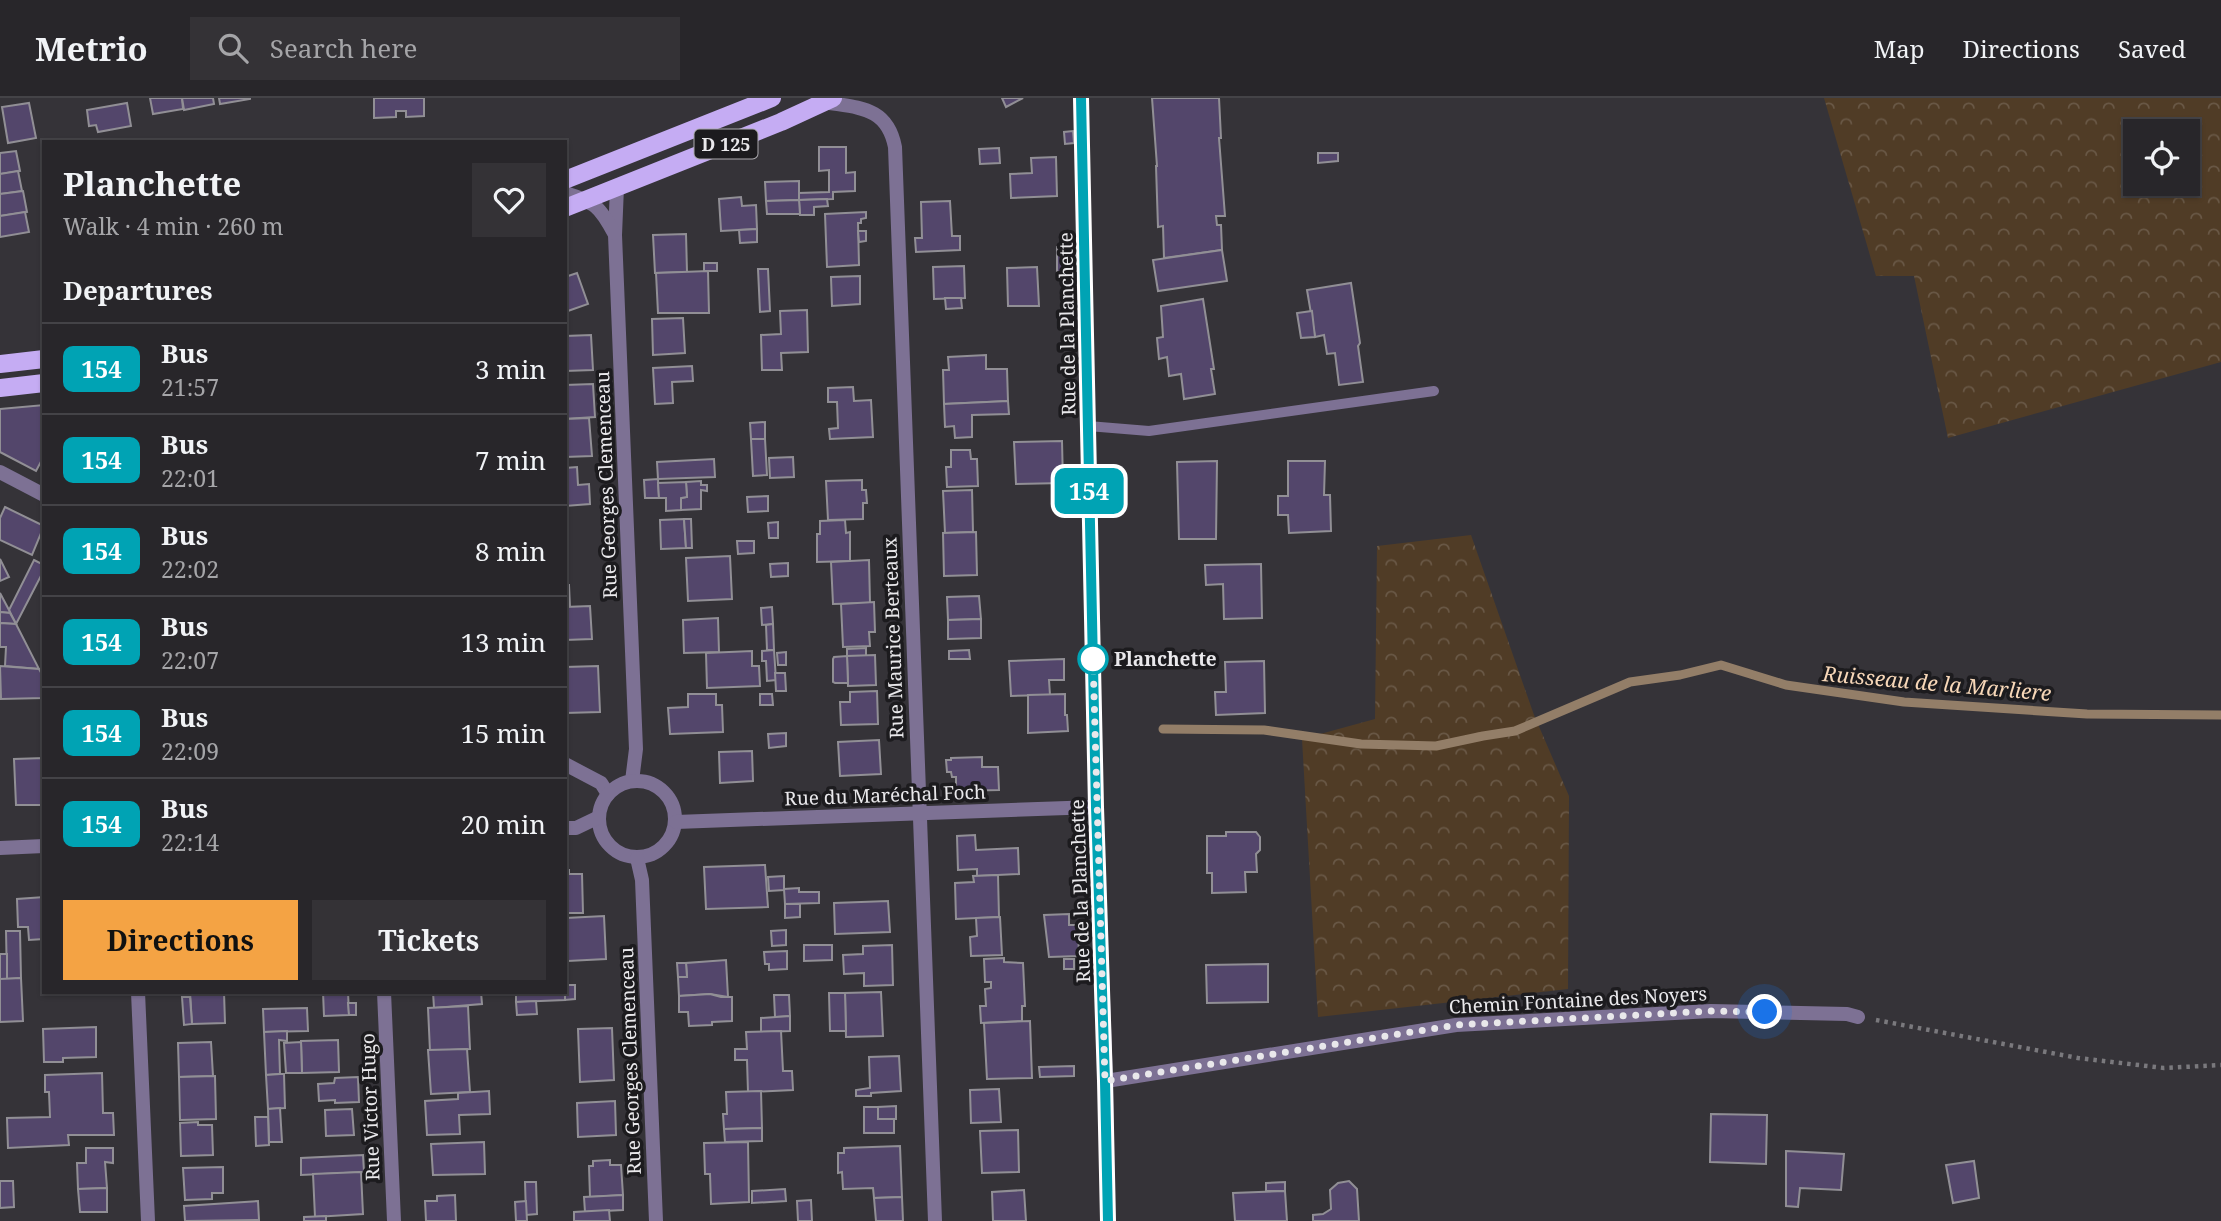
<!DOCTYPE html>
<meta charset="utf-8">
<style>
body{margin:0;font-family:"Noto Serif",serif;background:#343236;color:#f1f3f6;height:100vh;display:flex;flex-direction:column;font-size:26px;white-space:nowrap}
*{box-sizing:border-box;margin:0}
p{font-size:23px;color:#a5a5a8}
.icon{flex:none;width:38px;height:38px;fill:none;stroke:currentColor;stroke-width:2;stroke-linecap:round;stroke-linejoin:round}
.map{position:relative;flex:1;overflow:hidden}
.drawer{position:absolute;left:42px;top:42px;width:525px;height:854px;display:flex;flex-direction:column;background:#28262a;border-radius:0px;box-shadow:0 2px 5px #0004,0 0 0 2px #444347}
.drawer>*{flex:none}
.badge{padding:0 14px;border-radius:10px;font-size:24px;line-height:46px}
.controls{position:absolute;left:2123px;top:21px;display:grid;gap:14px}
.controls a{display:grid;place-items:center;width:77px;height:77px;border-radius:0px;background:#28262a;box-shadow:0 2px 5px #0004,0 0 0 2px #444347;font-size:35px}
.you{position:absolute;width:35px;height:35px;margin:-18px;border:5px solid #fff;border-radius:50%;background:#1a73e8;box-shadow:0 0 0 10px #1a73e833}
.map>.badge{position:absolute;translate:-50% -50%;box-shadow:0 0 0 4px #fff}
h2{padding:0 21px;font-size:26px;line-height:63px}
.round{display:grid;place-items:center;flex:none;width:74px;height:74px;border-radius:0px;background:#343236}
.head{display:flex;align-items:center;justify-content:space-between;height:119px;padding:0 21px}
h1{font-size:33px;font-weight:700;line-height:52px}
.cta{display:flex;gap:14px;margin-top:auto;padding:14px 21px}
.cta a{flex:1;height:80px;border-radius:0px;background:#f4a344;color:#111;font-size:28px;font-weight:700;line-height:80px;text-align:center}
.cta a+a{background:#343236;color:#f1f3f6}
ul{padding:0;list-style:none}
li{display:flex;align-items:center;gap:21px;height:91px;padding:0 21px;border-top:2px solid #444347}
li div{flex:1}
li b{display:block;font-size:26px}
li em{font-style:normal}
li .badge{min-width:77px;font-weight:700;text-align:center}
header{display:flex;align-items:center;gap:42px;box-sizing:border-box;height:98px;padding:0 35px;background:#28262a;border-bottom:2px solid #444347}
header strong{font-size:33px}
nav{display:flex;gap:38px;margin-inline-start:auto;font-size:24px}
.search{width:490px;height:63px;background:#343236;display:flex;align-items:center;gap:18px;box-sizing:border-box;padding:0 24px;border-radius:0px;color:#a5a5a8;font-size:26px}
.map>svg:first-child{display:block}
.forest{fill:url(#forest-crowns);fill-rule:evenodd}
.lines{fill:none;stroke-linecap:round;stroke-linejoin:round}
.stream{stroke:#937e68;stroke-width:9}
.building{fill:#53466b;stroke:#918f95;stroke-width:2}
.path{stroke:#7a797d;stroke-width:4.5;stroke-dasharray:3.5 5;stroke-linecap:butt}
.lane{stroke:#7d7194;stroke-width:10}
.street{stroke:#7d7194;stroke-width:14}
.primary{stroke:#c5acf3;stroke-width:18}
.line-casing{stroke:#fff;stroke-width:16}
.line{stroke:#00a3b4;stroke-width:10}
.walk{stroke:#e9e8eb;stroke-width:7;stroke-dasharray:0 12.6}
.stop-dot{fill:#fff;stroke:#00a3b4;stroke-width:3.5}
.labels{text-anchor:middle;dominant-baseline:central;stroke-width:7;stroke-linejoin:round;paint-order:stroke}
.shield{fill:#1c1b1e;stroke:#acaaae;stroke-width:2}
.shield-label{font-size:18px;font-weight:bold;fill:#e9e8eb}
.street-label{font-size:19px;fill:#e9e8eb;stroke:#1c1b1e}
.stop-label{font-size:19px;font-weight:bold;fill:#e9e8eb;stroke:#1c1b1e;text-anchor:start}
.water-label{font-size:21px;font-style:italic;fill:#f7d7b8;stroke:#1c1b1e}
</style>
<header>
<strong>Metrio</strong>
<div class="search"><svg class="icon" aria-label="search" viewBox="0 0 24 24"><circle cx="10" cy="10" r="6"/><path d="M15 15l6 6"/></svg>Search here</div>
<nav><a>Map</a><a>Directions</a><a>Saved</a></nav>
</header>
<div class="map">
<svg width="2221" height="1123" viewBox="0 0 2221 1123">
<defs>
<pattern id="forest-crowns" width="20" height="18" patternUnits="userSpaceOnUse" patternTransform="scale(1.75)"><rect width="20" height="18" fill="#503c26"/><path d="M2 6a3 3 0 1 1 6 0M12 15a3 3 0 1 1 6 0" fill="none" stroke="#695846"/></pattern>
</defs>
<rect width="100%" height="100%" fill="#353338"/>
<g class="forest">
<path d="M1824 0H2221V264L1948 340 1914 178H1876ZM2135 33H2188V86H2135Z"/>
<path d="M1471 437 1534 617 1569 698 1568 891 1318 919 1302 641 1375 621 1377 448Z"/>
</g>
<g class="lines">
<path class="stream" d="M1163 631 1264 632 1361 646 1436 648 1483 638 1515 633 1630 584 1680 577 1721 567 1786 587 1904 604 2087 616 2221 617"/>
</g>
<g class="building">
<path d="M150 0H182L183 11 153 16Z"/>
<path d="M182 0H213L214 6 184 12Z"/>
<path d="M219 0H250V1L220 6Z"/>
<path d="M374 0H424V18L406 19V13H396V19L374 20Z"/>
<path d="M1002 0H1023L1006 9Z"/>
<path d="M1152 0H1219L1221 40H1219L1225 118H1216L1217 127H1221L1222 152 1164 160 1163 128 1158 129 1156 68H1157Z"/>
<path d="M29 5 36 40 8 45 2 9Z"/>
<path d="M127 5 131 28 98 34 96 27 89 28 87 12Z"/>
<path d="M1073 33 1074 45 1065 46 1064 34Z"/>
<path d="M819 49H846V75L855 74V93L833 94V101L799 102V95L829 94V72L819 73Z"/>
<path d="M999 50 1000 65 980 66 979 51Z"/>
<path d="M16 53 20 73 0 76V55Z"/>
<path d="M1318 55H1338V63L1318 65Z"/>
<path d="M1056 59 1057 98 1011 100 1010 76 1032 75 1031 60Z"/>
<path d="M18 73 22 93 0 96V76Z"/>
<path d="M799 83V102L766 103 765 84Z"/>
<path d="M23 93 27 114 0 118V96Z"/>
<path d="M741 99 742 108 756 107 757 131 721 133 719 101Z"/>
<path d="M827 101 828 108 814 109V117H800L799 102Z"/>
<path d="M799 102 800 116H767L766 103Z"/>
<path d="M950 103 952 138H960V152L916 154 915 140H922L921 104Z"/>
<path d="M25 114 29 134 0 139V118Z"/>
<path d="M866 114V120L861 121V125H858L859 167 827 169 825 116Z"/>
<path d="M757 131V144L740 145 739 132Z"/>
<path d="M858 133H866V143L859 144Z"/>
<path d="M686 136 687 174 655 175 653 137Z"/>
<path d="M1076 148V173L1057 174V149Z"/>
<path d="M1222 152 1227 183 1158 193 1153 162Z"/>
<rect x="704" y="165" width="13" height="8"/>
<path d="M964 168 965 200 934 201 933 169Z"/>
<path d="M1037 169 1039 208H1008L1007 170Z"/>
<path d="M758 171H768L770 213 760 214Z"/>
<path d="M708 173 709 215H658L656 175Z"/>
<path d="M577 175 588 206 565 214V179Z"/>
<path d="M860 178V206L832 208 831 179Z"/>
<path d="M1351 185 1360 245 1358 248 1363 284 1339 287 1335 255 1327 256 1324 237 1315 239 1307 192Z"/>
<path d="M945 200H961L962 210 946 211Z"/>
<path d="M1203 201 1214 271H1211L1215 296 1184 301 1181 276 1169 278 1167 259 1159 261 1157 240 1163 239 1161 208Z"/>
<path d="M807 212 808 254 781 255 782 272H762L761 237 781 236 780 213Z"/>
<path d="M1312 213 1315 239 1301 240 1297 215Z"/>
<path d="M683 220 685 255 653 257 652 221Z"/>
<path d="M591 237 593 272 565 273V238Z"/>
<path d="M986 257V271H1007L1008 303 944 306 943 272H949L948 259Z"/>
<path d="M692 268 693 283 672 284 673 305 655 306 653 270Z"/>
<path d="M593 286 595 319 565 321V287Z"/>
<path d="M853 289 854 303 871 302 873 339 830 341 829 331 838 330 837 304H828V290Z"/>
<path d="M1008 303 1009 316 972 317V339L955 340 954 328 945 329 944 306Z"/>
<path d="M44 307V358L36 373 0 354V311Z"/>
<path d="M589 320 592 358 565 359V321Z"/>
<path d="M765 324V341H751L750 325Z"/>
<path d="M751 341H765L767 377 753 378Z"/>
<path d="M1062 343 1063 385 1016 386 1014 344Z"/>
<path d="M951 352H970L971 361H977L978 388 947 389 946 369H951Z"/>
<path d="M793 359 794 379 770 380 769 360Z"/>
<path d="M714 361 715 379 658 381 657 364Z"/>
<path d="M1217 363 1216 441H1179L1177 364Z"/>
<path d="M1288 363H1325L1324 397H1330L1331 433 1289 435 1288 417H1278V398H1288Z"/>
<path d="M577 369 578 387 589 386 590 406 565 408V370Z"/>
<path d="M658 381 659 400H645L644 382Z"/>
<path d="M862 382V392H866L867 405H863V421L828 422 826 383Z"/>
<path d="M701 383V387H707V393L701 392V411L681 412V400L687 399 686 384Z"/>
<path d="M686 384 687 399 681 400V412L666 413V400H659L658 385Z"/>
<path d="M972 392 973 434 945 435 943 393Z"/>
<path d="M768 398V413L748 414 747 399Z"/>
<path d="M5 409 44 428 32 457 0 442V420Z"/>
<path d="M684 421 686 450 661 451 660 422Z"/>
<path d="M684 421H691L692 450H686Z"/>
<path d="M845 422 846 435 850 434V463L817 464V436H820V423Z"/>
<path d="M778 424V440H769L768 425Z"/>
<path d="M976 434 977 477 944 478 943 435Z"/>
<path d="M737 443H754V455L738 456Z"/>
<path d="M730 458 732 501 688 503 686 460Z"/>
<path d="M0 461 9 479 0 483Z"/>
<path d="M34 462 44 467V472L16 526 9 512Z"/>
<path d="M869 462 870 505 833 506 831 464Z"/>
<path d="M788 465V478L771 479 770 466Z"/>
<path d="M1261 466 1262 520 1224 521 1223 486 1206 487 1205 467Z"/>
<path d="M565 487H569L570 509H565Z"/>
<path d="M0 495 9 512 10 515 0 514Z"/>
<path d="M979 498 981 521 948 522 947 499Z"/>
<path d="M874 504 875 534H869L870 548 843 549 841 506Z"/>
<path d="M590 508 592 541 565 542V509Z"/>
<path d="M772 509 773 526 762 527 761 510Z"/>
<path d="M0 514 10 515 16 526 0 525Z"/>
<path d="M718 520 719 554 684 555 683 522Z"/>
<path d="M981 521V540L948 541V522Z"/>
<path d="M0 525 16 526 39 571 5 568 6 549H0Z"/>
<path d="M773 526 774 552H767L766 527Z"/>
<path d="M866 550V558H847V551Z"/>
<path d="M774 552 776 582 767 583 766 563H762V553Z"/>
<path d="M969 552 970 561H949V553Z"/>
<path d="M752 553V568H759L760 588 707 590 706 555Z"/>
<path d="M786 554V567H778L777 555Z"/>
<path d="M875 557 876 587 848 588 847 558Z"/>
<path d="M847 558 848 585H835L833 584V561L834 559Z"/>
<path d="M1064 561V582H1049L1050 597 1011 598 1009 563Z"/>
<path d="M1264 563 1265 615 1216 617 1215 594H1226L1225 564Z"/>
<path d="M0 568 39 571 44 580V600L1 601Z"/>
<path d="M598 568 600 614 565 615V569Z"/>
<path d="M775 575H785L786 593H776Z"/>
<path d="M877 593 878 626 841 627 840 604H850V594Z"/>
<path d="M688 596H716V607H722L723 634 670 636 668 610 688 609Z"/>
<path d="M760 596H772L773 607H760Z"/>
<path d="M1065 596V617H1067L1068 633 1028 635V597Z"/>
<path d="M786 635V648L769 650 768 636Z"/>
<path d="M879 642 881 676 840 678 838 644Z"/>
<path d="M752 653 753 683 720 685 719 654Z"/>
<path d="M982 659V669H998L999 692 956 693V679H952L951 674H947L946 662H951V660Z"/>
<path d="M44 660V707H16L14 661Z"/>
<path d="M1226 734H1256L1260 739V752L1256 756 1257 774H1245L1246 794 1212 795V775H1207V738H1226Z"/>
<path d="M975 737 976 752 1018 750 1019 776 977 778V771L958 772 957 738Z"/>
<path d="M765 767 768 809 706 811 704 769Z"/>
<path d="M565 772H569V776H582L583 815H565Z"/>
<path d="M998 777 999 819 956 821 955 785 974 784 973 778Z"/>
<path d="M784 778V792L769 793 768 779Z"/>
<path d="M799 790V794H819V805L785 806 784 791Z"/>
<path d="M44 799V841L29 842 28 829H18L17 801Z"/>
<path d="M888 803 890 834 835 836 834 805Z"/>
<path d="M785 806H800V819L785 820Z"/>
<path d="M1069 816V827H1078L1079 858 1049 859 1044 817Z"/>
<path d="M604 818 606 861 568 863 566 820Z"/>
<path d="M1000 819 1002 857 971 858 970 839 977 838 976 820Z"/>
<path d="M786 832V847L772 848 771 833Z"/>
<path d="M6 833H20L21 880 7 881Z"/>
<path d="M804 847H832V862L804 863Z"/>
<path d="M892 847 893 887 864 888V875L844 876 843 857 863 856V848Z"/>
<path d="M787 853V871L769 872V866H765L764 854Z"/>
<rect x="0" y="856" width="7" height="25"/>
<path d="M1004 860V864L1023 865 1025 908H1022V923L981 925 980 908H986L985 891 991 890V884H985L984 861Z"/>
<rect x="1064" y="861" width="10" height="10"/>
<path d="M726 862 728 899 710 896 679 898 678 879H687L686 865Z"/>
<path d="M677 865H686L687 879H678Z"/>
<path d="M1268 866V904L1207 905 1206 867Z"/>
<path d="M21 880 23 923 0 924V881Z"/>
<path d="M565 887H575V901L565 902Z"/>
<path d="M190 894H224L225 925 192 926Z"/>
<path d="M323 894H348L349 917 324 918Z"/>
<path d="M433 894H481L482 906 434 910Z"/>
<path d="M535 894H565V902L516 904V896Z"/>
<path d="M881 894 883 938 846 939 845 895Z"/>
<path d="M829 895H845L846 933H830Z"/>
<path d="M710 896 721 899H732V923L712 924V927L689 928 688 914H679V898Z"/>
<path d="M774 897H789L790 918 775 919Z"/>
<path d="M182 899H190L192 926 184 927Z"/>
<path d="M536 903 537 916 517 917 516 904Z"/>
<path d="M348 905H356V917H349Z"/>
<path d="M468 908 470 951 430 953 428 910Z"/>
<path d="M307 910 308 933 264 934 263 911Z"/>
<path d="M790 918V933L761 934V920Z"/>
<path d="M1030 923 1032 980 987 981 984 925Z"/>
<path d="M96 929V959L63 960V964H44L43 931Z"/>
<path d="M612 930 614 982 580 984 578 931Z"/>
<path d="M287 933V943L279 942 280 976 266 977 264 934Z"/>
<path d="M781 933 783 973H792L793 992 748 994 747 962H735V951H747L746 934Z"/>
<path d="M338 942 339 974 302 975 301 943Z"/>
<path d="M211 944 213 978 179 979 178 945Z"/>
<path d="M301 944 302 975H286L284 945Z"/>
<path d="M467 951 470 994 431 996 428 952Z"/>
<path d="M899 958 901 993 871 995V998H856V992L870 990 869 959Z"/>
<path d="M1074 968V978L1040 979 1039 969Z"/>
<path d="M102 975 103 1015H113L114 1037H68L69 1047 8 1050 7 1020 50 1019 49 994H45V977Z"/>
<path d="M280 976H284L285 1010 268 1011 266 977Z"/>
<path d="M215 978 216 1021 180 1022 179 979Z"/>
<path d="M358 979 359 1004 335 1005V1002L319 1003 318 986 334 985 335 980Z"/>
<path d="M999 991 1001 1024 971 1025 970 992Z"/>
<path d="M489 993 490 1016 459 1017 460 1036 427 1037 425 1003 458 1001V995Z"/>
<path d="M761 993 762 1030 724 1031 723 1016H727L726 994Z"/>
<path d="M615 1003 616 1037 578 1039 577 1005Z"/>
<path d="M896 1008V1021H878V1009Z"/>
<path d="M864 1009H878V1021H894V1035H864Z"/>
<path d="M280 1010 282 1044H269L268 1011Z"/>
<path d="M352 1011 354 1037 326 1038 325 1012Z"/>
<path d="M1711 1016 1767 1017 1766 1066 1710 1064Z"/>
<path d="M255 1019H268L269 1047 256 1048Z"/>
<path d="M198 1024V1027H212L213 1057 181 1058 180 1025Z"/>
<path d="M762 1030V1043L725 1044 724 1031Z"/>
<path d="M1018 1032 1019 1074 982 1075 980 1033Z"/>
<path d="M484 1044 485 1076 433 1077 431 1046Z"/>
<path d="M748 1044 749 1104 711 1106 710 1076H705L704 1045Z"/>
<path d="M900 1048 902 1099 874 1100 873 1090 843 1091 842 1074 838 1075V1055H844V1050Z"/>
<path d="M86 1050H113V1065L105 1064 107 1090 78 1091 77 1065H86Z"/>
<path d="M1786 1053 1844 1056 1841 1092 1800 1090 1798 1109 1786 1108Z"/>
<path d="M363 1057 364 1074 301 1077V1060Z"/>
<path d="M610 1062V1067H621L623 1097 590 1099 589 1068H593V1063Z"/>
<path d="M1974 1063 1979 1100 1953 1105 1946 1067Z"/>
<path d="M223 1069V1095H212V1101L185 1102 183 1070Z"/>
<path d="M361 1074 363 1116 315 1119 313 1076Z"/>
<path d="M0 1083H13L14 1109 0 1110Z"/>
<path d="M1349 1083 1357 1091 1359 1123H1313V1117L1323 1116 1331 1111 1330 1092 1338 1085Z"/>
<path d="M525 1084H536L537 1116 526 1117Z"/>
<path d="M1285 1084V1093H1266V1085Z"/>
<path d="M107 1090V1114H80L78 1091Z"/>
<path d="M785 1091 786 1103 752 1105V1093Z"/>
<path d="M1024 1092 1026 1123H993L992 1094Z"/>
<path d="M1285 1093 1287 1123H1235L1233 1095Z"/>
<path d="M455 1097 456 1123H426L425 1103H437V1098Z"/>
<path d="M623 1097V1112L585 1114 584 1099Z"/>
<path d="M902 1099 903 1123H876L874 1100Z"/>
<path d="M811 1102 812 1123H798L797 1103Z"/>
<path d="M258 1103 259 1122 185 1123 184 1108Z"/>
<path d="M526 1103 527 1123H516L515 1104Z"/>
<path d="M609 1112 610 1123H574V1114Z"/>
<path d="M326 1118V1123H304V1119Z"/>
</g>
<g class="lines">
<path class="path" d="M1876 922 2078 960 2164 970 2221 967"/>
<path class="lane" d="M1088 328 1149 333 1434 293"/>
<g class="street">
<path d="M1081 0 1096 709 1106 983 1108 1123"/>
<path d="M824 4C858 10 887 8 895 49L935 1123"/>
<path d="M617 89 615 137 636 651 632 683"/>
<path d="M565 95C595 105 599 107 614 135"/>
<path d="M0 374 44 397"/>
<path d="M565 666 601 685 608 696"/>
<circle cx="637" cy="721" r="38"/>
<path d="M676 724 1096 709"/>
<path d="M565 730H576L599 719"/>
<path d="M0 750 44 748"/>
<path d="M637 760 642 782 656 1123"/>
<path d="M138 894 148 1123"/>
<path d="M384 894 394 1123"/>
<path d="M1106 983 1456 927 1711 913 1847 916 1858 919"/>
</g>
<g class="primary">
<path d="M565 82 772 0"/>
<path d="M565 110 781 24 833 0"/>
<path d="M0 266 44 261"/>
<path d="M0 290 44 285"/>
</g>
</g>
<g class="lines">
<g class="line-casing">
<path id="line" d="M1081 0 1096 709 1105 983 1108 1123"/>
</g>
<use href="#line" class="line"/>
<path class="walk" d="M1093 561 1105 983 1456 927 1711 913 1765 914"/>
</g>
<circle class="stop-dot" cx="1093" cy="561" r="14"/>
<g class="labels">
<rect class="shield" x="694.5" y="31.5" width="63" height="29" rx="5"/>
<g class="shield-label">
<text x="726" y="46">D 125</text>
</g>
<g class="street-label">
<text transform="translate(1067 226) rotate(-91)">Rue de la Planchette</text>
<text transform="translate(606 387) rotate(-92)">Rue Georges Clemenceau</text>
<text transform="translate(893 540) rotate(-92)">Rue Maurice Berteaux</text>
<text transform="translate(885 697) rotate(-2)">Rue du Maréchal Foch</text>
<text transform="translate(1080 793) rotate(-92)">Rue de la Planchette</text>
<text transform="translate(1578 902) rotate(-3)">Chemin Fontaine des Noyers</text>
<text transform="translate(630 963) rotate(-92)">Rue Georges Clemenceau</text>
<text transform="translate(370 1009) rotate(-92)">Rue Victor Hugo</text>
</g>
<g class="stop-label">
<text x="1114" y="561">Planchette</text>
</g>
<g class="water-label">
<text transform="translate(1937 585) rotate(5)">Ruisseau de la Marliere</text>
</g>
</g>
</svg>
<div class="controls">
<a><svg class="icon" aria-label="locate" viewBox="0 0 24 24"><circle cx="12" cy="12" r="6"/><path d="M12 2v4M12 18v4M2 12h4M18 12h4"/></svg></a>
</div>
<div class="you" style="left:1765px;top:914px"></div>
<b class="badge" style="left:1089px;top:393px;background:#00a3b4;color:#fff">154</b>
<section class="drawer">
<div class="head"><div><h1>Planchette</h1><p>Walk · 4 min · 260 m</p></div><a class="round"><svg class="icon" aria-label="heart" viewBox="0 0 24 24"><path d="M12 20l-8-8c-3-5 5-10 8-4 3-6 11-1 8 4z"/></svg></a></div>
<h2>Departures</h2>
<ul>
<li><span class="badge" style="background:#00a3b4;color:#fff">154</span><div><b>Bus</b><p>21:57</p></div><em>3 min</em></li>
<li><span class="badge" style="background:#00a3b4;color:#fff">154</span><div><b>Bus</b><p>22:01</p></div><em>7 min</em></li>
<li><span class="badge" style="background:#00a3b4;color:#fff">154</span><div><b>Bus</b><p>22:02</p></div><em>8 min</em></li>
<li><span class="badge" style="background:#00a3b4;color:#fff">154</span><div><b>Bus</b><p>22:07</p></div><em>13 min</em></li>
<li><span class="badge" style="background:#00a3b4;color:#fff">154</span><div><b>Bus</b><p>22:09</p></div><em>15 min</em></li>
<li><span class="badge" style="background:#00a3b4;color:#fff">154</span><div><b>Bus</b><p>22:14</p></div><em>20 min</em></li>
</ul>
<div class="cta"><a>Directions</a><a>Tickets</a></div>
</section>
</div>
